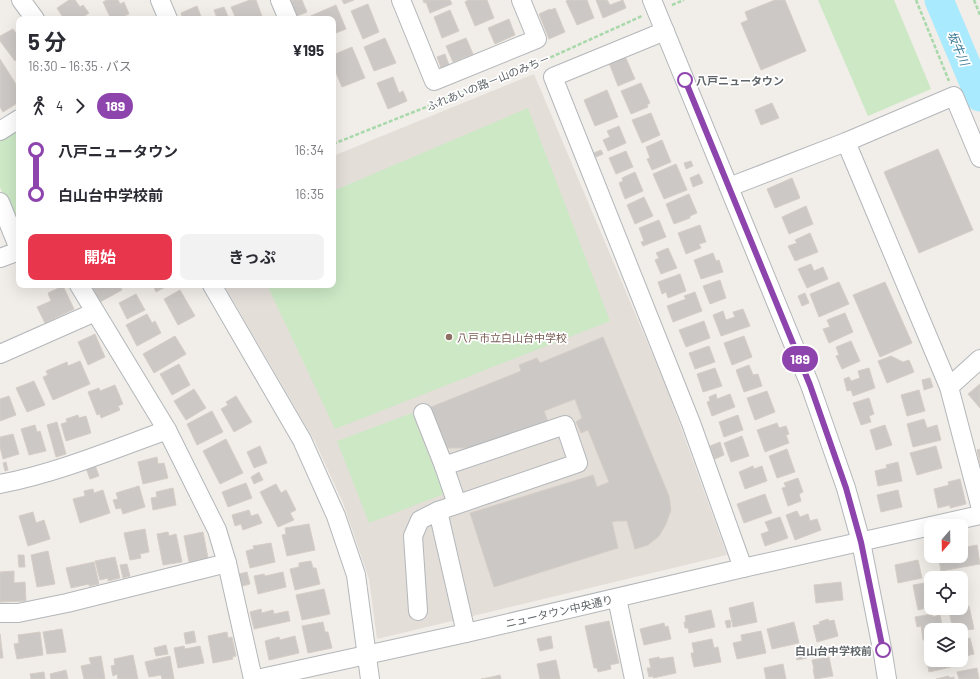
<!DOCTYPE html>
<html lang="ja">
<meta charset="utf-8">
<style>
body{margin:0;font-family:Barlow,"Noto Sans JP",sans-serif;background:#f2f2f3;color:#2b2b33;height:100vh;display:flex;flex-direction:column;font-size:15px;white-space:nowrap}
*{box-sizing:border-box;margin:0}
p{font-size:13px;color:#7c7c81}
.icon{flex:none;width:22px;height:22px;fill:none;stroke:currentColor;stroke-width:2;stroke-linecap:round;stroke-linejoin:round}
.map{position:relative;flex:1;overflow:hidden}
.drawer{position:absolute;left:16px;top:16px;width:320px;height:272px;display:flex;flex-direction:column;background:#fff;border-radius:8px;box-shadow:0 4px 16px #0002}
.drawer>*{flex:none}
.badge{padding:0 8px;border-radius:13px;font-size:14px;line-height:26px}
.needle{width:26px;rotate:200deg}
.controls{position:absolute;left:924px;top:519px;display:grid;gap:8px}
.controls a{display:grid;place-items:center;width:44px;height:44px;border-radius:8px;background:#fff;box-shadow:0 4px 16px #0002;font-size:20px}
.map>.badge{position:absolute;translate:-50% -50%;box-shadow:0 0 0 2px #fff}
.legs{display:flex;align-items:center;gap:6px;height:44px;padding:0 12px;font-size:13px}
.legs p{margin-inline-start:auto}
.head{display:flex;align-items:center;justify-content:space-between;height:68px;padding:0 12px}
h1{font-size:22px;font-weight:700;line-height:30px}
.cta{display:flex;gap:8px;margin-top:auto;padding:8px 12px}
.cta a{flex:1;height:46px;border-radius:8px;background:#e8364c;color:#fff;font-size:16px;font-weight:700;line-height:46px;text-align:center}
.cta a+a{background:#f2f2f3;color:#2b2b33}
ul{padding:0 12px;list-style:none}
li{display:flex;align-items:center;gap:14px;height:44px;font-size:15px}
li i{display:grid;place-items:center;width:6px;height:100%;margin:0 5px;background:currentColor}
li i::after{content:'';width:10px;height:10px;margin:-5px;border:3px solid;border-radius:50%;background:#fff}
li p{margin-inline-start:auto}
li:first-child i{background:linear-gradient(#0000 50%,currentColor 0)}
li:last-child i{background:linear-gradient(currentColor 50%,#0000 0)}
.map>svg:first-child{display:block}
.education{fill:#e4ded9}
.green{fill:#cce8c5}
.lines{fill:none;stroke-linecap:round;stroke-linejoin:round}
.river{stroke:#aaeafe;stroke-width:29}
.building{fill:#ccc8c5;stroke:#d6cec6}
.minor-casing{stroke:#b3b7ba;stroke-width:20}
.path{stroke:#a8d9ab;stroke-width:2.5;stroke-dasharray:4 2;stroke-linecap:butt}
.minor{stroke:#fff;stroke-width:18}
.line-1-casing{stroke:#fff;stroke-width:9}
.line-1{stroke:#8e44ad;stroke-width:6}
.stop-1-dot{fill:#fff;stroke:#8e44ad;stroke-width:2}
.education-dot{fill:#8d6e63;stroke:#fff;stroke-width:1.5}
.labels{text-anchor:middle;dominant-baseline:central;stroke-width:3.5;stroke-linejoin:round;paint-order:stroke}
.stop-label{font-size:11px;font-weight:bold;fill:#5f6568;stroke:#fff;text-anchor:start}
.street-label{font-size:11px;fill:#5f6568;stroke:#fff}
.education-label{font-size:11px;fill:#785e54;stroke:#fff;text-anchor:start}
.water-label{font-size:12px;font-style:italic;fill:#3c7b97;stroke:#fff}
</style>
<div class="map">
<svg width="980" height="679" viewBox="0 0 980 679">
<rect width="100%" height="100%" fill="#f1ede8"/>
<path class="education" d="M534 74 667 389 727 555 377 639 369 579 343 503 315 442 224 285H333V156Z"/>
<g class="green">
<path d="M818 0H894L931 89 868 116Z"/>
<path d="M528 108 610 321 335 429 267 285H333V191Z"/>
<path d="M19 127V233L0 187V138Z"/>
<path d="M412 413 444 494 369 523 337 441Z"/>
</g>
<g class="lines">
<path class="river" d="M939 0 980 97"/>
</g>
<g class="building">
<path d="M69 0H75L80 7 83 5 89 13 80 19H64L57 8Z"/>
<path d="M107 0H118L120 4 124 2 129 14 118 19H111L103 2Z"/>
<path d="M250 0H256L263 19H236L231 7Z"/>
<path d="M293 0H302L307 12 297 16 291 1Z"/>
<path d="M342 0H354L344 4Z"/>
<path d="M423 0H450L452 4 430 13 426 2 424 3Z"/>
<path d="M468 0H487L494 18 475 26 465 2Z"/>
<path d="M568 0H587L594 18 577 25 566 1Z"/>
<path d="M596 0H607L610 5 623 0 626 8 603 18Z"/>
<path d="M775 0H785L806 51 761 70 741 23 748 20 745 12Z"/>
<path d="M368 4 379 32 363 39 351 11Z"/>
<path d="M336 5 346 29 336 33 334 28H333V19H306V18Z"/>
<path d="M197 6 202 19H183L181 13Z"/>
<path d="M224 7 229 19H213L217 18 214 10Z"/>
<path d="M555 8 565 32 549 39 539 14 550 9 551 10Z"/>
<path d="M450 10 459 31 442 38 434 17Z"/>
<path d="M509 19 515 35 495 44 488 28Z"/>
<path d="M13 29 19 37V57L15 61 0 41V36Z"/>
<path d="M385 38 396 63 374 71 364 47Z"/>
<path d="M466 38 473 54 453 62 446 46Z"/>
<path d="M352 47 365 78 342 87 333 66V55Z"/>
<path d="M445 54 449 65 441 68 437 57Z"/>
<path d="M625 56 635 79 618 86 609 63Z"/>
<path d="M0 59 19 89V102L3 112 0 107Z"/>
<path d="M393 77 399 93 403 91 407 101 388 109 377 83Z"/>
<path d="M641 83 650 103 647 105 648 107 631 114 621 91Z"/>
<path d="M607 90 618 117 595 126 584 100Z"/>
<path d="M772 103 779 118 761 125 755 110Z"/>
<path d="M651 113 660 135 642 143 632 120Z"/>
<path d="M619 126 626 143 608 151 603 140 610 137 607 131Z"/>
<path d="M662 140 671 162 652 170 647 159 650 158 646 147Z"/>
<path d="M938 149 973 230 919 253 884 172Z"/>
<path d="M601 150 603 154 596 157 594 153Z"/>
<path d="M626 151 633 167 616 174 609 158Z"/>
<path d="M691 161 693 166 686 169 684 163Z"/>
<path d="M676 164 687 190 664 199 653 174Z"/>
<path d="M635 172 643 191 625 199 619 183 623 181 622 178Z"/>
<path d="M699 174 703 183 693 187 690 178Z"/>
<path d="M792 178 800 198 775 208 767 189Z"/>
<path d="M689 194 697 213 690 216V218L674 224 666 204Z"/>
<path d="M644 197 653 216 635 224 627 205Z"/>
<path d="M806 206 813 224 789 234 782 217Z"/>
<path d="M659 220 666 237 643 246 641 242 644 241 639 228Z"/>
<path d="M700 225 706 242 699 244 701 248 686 254 678 233Z"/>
<path d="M810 233 818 252 795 261 788 246 797 243 795 240Z"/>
<path d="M668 248 677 268 661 274 655 260 659 258 656 253Z"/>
<path d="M713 253 716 261 719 260 723 272 701 279 694 260Z"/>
<path d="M811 264 814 271 823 267 828 279 807 288 798 269Z"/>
<path d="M680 274 686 291 668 298 666 292 662 294 658 282Z"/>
<path d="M720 280 726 298 710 304 703 286Z"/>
<path d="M839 282 849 304 819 317 810 294Z"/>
<path d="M885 282 912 343 880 357 853 295Z"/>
<path d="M91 285H119L122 290 100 302Z"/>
<path d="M153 285H169L156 292Z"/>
<path d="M63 286 74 309 45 323 37 307 51 301 48 293Z"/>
<path d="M180 290 195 316 178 325 164 299Z"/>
<path d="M695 292 702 311 673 322 667 306 686 299 684 296Z"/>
<path d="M805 293 809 303 802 306 798 296Z"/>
<path d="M136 294 145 310 127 319 119 303Z"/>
<path d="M743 309 750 326 721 336 713 315 723 311 726 320 735 317 733 312Z"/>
<path d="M845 313 853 332 829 343 823 329 830 327 827 320Z"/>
<path d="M147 314 152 323 155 321 161 333 137 346 126 325Z"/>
<path d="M704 321 710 338 686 347 679 330Z"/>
<path d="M95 334 105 357 88 365 78 342Z"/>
<path d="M175 336 186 354 154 373 143 354Z"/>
<path d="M744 336 752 357 732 365 724 343Z"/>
<path d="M603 337 669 496 671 510 666 524 659 536 648 545 635 549 627 521H617L612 522 618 548 494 587 470 513 593 475 597 487 609 482 588 430 581 433 576 422 582 418 575 399 544 411 548 422 482 448H447L431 407 521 371 519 365 537 358 540 363Z"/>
<path d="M851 341 860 361 842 369 836 356 839 355 836 347Z"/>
<path d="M709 346 715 362 695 369 689 353Z"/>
<path d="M891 356 903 362 909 360 914 372 887 383 878 361Z"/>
<path d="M80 361 90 384 53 400 43 377 48 375 46 371 67 362 68 366Z"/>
<path d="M179 364 190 385 172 395 160 374Z"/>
<path d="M749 365 753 375 758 374 762 386 744 392 736 370Z"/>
<path d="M715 368 722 386 703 392 697 374Z"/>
<path d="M869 368 875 388 853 396 851 390 847 391 844 379 849 377 851 381 860 378 858 371Z"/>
<path d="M930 378 933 387 924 390 922 380Z"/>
<path d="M34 381 45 405 27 412 16 388Z"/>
<path d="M980 384V408L968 394Z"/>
<path d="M115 385 123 404 118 406 120 410 101 418 100 414 97 415 88 392 99 388 100 391Z"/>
<path d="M194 389 206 408 186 420 174 401Z"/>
<path d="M919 390 925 411 907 416 901 395Z"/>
<path d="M767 391 775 412 755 420 747 398Z"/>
<path d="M716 394 717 399 730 394 735 407 712 416 707 402 710 401 709 397Z"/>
<path d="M9 396 16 415 0 421V399Z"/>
<path d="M236 396 252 422 234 432 221 409 228 405 226 402Z"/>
<path d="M869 398 874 414 869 416 871 422 861 425 853 403Z"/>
<path d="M212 411 223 432 197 445 187 424Z"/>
<path d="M78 415 79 418 86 416 91 433 66 441 61 424 67 422 66 419Z"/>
<path d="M738 415 743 430 724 437 719 422Z"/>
<path d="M924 419 927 428 937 425 941 440 913 447 907 424Z"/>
<path d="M57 422 66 454 56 457 47 425Z"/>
<path d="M777 423 779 428 786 426 789 434 786 435 789 443 765 452 757 430Z"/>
<path d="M35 425 37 432 40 431 46 451 29 455 21 429Z"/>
<path d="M885 425 892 445 876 450 870 430Z"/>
<path d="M13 434 19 454 3 459 0 447V437Z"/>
<path d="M742 436 749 456 731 462 724 443Z"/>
<path d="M226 439 243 473 220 484 203 451Z"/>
<path d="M720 442 724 455 715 459 710 446Z"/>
<path d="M260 446 267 463 254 468 247 452Z"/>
<path d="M936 446 942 468 917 475 910 453Z"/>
<path d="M787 449 795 472 777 478 769 456Z"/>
<path d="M980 449V463L977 450Z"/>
<path d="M157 457 158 464 164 463 168 478 143 484 138 462Z"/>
<path d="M6 462 8 470 5 471 3 463Z"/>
<path d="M898 462 902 481 878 486 875 471 887 468 886 465Z"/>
<path d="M95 465 99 476 90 479 86 468Z"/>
<path d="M753 466 754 469 762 466 767 481 745 489 739 472Z"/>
<path d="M259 472 263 480 254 484 251 477Z"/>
<path d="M798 478 803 492 799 494 801 501 788 506 782 488 786 487 784 483Z"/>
<path d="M960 479 966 504 950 508V505L938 508 934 489 949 485 948 482Z"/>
<path d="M246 483 252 498 228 507 222 492Z"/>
<path d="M276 484 281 493 286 490 296 510 290 513 294 520 278 527 260 492Z"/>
<path d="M139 486 145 507 123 514 121 508 116 509 113 500 118 499 116 493Z"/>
<path d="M173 488 176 505 153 510 151 498 157 497 156 492Z"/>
<path d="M93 489 94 493 103 490 110 513 80 523 73 499 85 496 84 491Z"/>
<path d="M898 490 902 507 881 512 877 495Z"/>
<path d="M765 494 772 513 744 523 737 504Z"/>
<path d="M249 510 251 516 258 514 262 523 243 530 241 524 235 526 232 515Z"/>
<path d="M797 511 800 517 808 514 810 521 817 519 821 530 795 540 786 515Z"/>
<path d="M33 512 36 523 44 520 50 539 28 546 19 516Z"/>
<path d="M780 517 788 538 765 546 761 534 769 531 765 522Z"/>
<path d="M309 524 315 550 287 556 282 535 286 534 285 528Z"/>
<path d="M145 529 149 552 140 554 141 558 130 560 124 533Z"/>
<path d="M168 532 169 536 176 534 182 562 163 565 157 534Z"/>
<path d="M203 532 208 558 189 562 184 536Z"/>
<path d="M271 543 275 562 250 568 246 551 254 549 253 546Z"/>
<path d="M977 545 980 564 941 571 939 560 950 558V556H961V548Z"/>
<path d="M48 551 55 584 37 587 31 555Z"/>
<path d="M18 555H24L25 567H19Z"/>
<path d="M115 557 120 578 108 581V578L100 580 95 561Z"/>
<path d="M918 560 922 578 898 583 895 565Z"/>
<path d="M311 561 313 568H316L320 584 295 590 290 569 299 567V563Z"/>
<path d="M94 562 99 584 89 586V584L71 588 66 568Z"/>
<path d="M127 564 130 576 123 578 120 565Z"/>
<path d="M14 571V583L25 582 26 601 0 602V572Z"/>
<path d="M247 572 250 584 242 586 239 574Z"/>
<path d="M283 572 286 587 258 594 254 576 264 574 265 576Z"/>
<path d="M961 576 966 600 961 601V578H949Z"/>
<path d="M841 582 843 600 816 603 814 585Z"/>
<path d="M931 582V607L918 610 913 585Z"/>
<path d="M324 589 330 614 302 620 296 595Z"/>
<path d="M753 602 757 622 733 627 729 608Z"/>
<path d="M969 606 974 629 961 631V630H953L949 611Z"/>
<path d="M261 609 262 613 273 610 274 614 288 611 290 621 254 629 250 612Z"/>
<path d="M711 610 715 627 689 633 688 628H685L684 622H686L685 616Z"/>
<path d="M932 614 933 617 940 615 943 630H931V639L923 640 921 626 917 627 915 617Z"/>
<path d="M828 619 829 621 834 620 838 636 817 642 813 626 820 624 819 622Z"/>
<path d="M730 620 731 627 727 628 725 621Z"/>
<path d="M609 621 619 663 610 665 611 669 598 672 597 668H594L585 626Z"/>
<path d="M323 622 325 632H328L332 648 308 653 302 626Z"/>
<path d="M794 622 799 643 772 649 767 629Z"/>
<path d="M664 623 665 627 668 626 671 639 644 645 640 629Z"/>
<path d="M62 629 66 652 47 654 43 632Z"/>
<path d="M194 631 196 642 186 644 184 633Z"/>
<path d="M761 631 766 653 737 659 733 643 742 641 741 635Z"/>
<path d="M40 632 43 655 17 659 14 644 19 643 18 635Z"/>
<path d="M227 632 228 638 232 637 236 656 232 657 233 659 213 663 208 636Z"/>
<path d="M0 634 3 658H0Z"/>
<path d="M295 636 299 653 269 660 265 641 279 637 280 640Z"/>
<path d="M551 636 553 648 540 651 537 639Z"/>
<path d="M970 638 974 654 966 656 967 662 957 664 956 660H961V640Z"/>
<path d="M712 639 714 648 718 647 721 662 694 667 691 653H694L692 643Z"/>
<path d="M166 645 168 654 156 656 154 648Z"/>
<path d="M184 646 185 649 200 646 204 663 178 668 174 648Z"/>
<path d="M931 647V660H949L951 667 929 672 925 652 928 651 927 648Z"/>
<path d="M806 651 807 658 797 660 795 653Z"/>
<path d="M133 655 138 679H118L117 674 113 676 111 666 115 665 114 659Z"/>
<path d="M101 656 105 679H84L81 666 91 664 89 658Z"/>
<path d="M170 656 174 679H162L161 675 149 677 145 662Z"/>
<path d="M659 657 660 659 673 657 676 673 653 678V676L649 677 647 668H651L649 659Z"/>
<path d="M829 657 833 676 815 679 813 669H814L812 660Z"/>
<path d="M556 660 560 679H540L537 664Z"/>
<path d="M783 664 786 679H766L764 668Z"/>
<path d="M977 668 979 679H959L957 672Z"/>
<path d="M66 670 68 679H51L50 674Z"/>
<path d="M44 672 45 679H31L30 674Z"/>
<path d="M500 675 501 679H481L492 677Z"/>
<path d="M949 676V678L954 677V679H936Z"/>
</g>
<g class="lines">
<g class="minor-casing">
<g id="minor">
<path d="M21 0 35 19"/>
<path d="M160 0 168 19"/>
<path d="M280 0 288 19"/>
<path d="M401 0 434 81 537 39 521 0"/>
<path d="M652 0 810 385 846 488 861 542 883 654 887 679"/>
<path d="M665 31 553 77 691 423 743 568"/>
<path d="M0 131 19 119"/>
<path d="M846 142 949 387 980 505"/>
<path d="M729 187 846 142 954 96 980 158"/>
<path d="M0 202 19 249"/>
<path d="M0 258 19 251"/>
<path d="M79 285 167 430 217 530 227 563 253 679"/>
<path d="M212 285 302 440 336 516 356 575 370 679"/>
<path d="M0 354 95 312"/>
<path d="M949 387 980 359"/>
<path d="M423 413 444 466"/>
<path d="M0 484C57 473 112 450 167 430"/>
<path d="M457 504 444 466 565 425 578 463 438 511 466 633"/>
<path d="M931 526 980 515"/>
<path d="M617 598 634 679"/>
<path d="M418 611 413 536 420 520 438 511"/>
<path d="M0 613H18L67 603 227 563"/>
<path d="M257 679 466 633 743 568 931 526"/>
</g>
</g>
<g class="path">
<path d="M916 0 949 81"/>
<path d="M974 0 980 15"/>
<path d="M672 5 684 0"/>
<path d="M333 144 547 59 642 16"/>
</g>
<use href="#minor" class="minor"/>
</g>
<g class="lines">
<g class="line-1-casing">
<path id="line-1" d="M685 80 810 385 846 488 861 542 883 650"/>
</g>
<use href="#line-1" class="line-1"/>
</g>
<g class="stop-1-dot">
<circle cx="685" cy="80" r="7"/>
<circle cx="883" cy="650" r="7"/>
</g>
<circle class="education-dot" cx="449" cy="337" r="4"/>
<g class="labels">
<g class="stop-label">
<text x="696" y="80">八戸ニュータウン</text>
<text x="872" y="650" text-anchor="end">白山台中学校前</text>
</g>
<g class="street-label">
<text transform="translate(488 82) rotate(-22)">ふれあいの路－山のみち－</text>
<text transform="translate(559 611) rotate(-13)">ニュータウン中央通り</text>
</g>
<g class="education-label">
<text x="457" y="337">八戸市立白山台中学校</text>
</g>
<g class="water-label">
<text transform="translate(959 48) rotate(67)">坂牛川</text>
</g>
</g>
</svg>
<div class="controls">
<a><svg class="needle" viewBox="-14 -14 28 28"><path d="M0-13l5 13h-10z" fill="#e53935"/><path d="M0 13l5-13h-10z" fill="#7c7c81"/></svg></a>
<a><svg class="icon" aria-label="locate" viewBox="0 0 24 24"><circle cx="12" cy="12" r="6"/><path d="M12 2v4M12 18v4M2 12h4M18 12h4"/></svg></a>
<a><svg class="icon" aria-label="layers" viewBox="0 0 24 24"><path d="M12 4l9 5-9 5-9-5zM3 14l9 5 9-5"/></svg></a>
</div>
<b class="badge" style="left:800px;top:359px;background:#8e44ad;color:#fff">189</b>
<section class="drawer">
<div class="head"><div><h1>5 分</h1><p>16:30 – 16:35 · バス</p></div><b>¥195</b></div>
<div class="legs"><svg class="icon" aria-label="walk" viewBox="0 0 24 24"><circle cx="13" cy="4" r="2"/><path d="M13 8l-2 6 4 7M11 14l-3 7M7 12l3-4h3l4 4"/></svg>4<svg class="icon" aria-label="forward" viewBox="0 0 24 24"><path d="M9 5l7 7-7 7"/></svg><b class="badge" style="background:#8e44ad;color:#fff">189</b></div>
<ul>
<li><i style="color:#8e44ad"></i><b>八戸ニュータウン</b><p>16:34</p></li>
<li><i style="color:#8e44ad"></i><b>白山台中学校前</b><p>16:35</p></li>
</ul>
<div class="cta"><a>開始</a><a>きっぷ</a></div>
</section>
</div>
